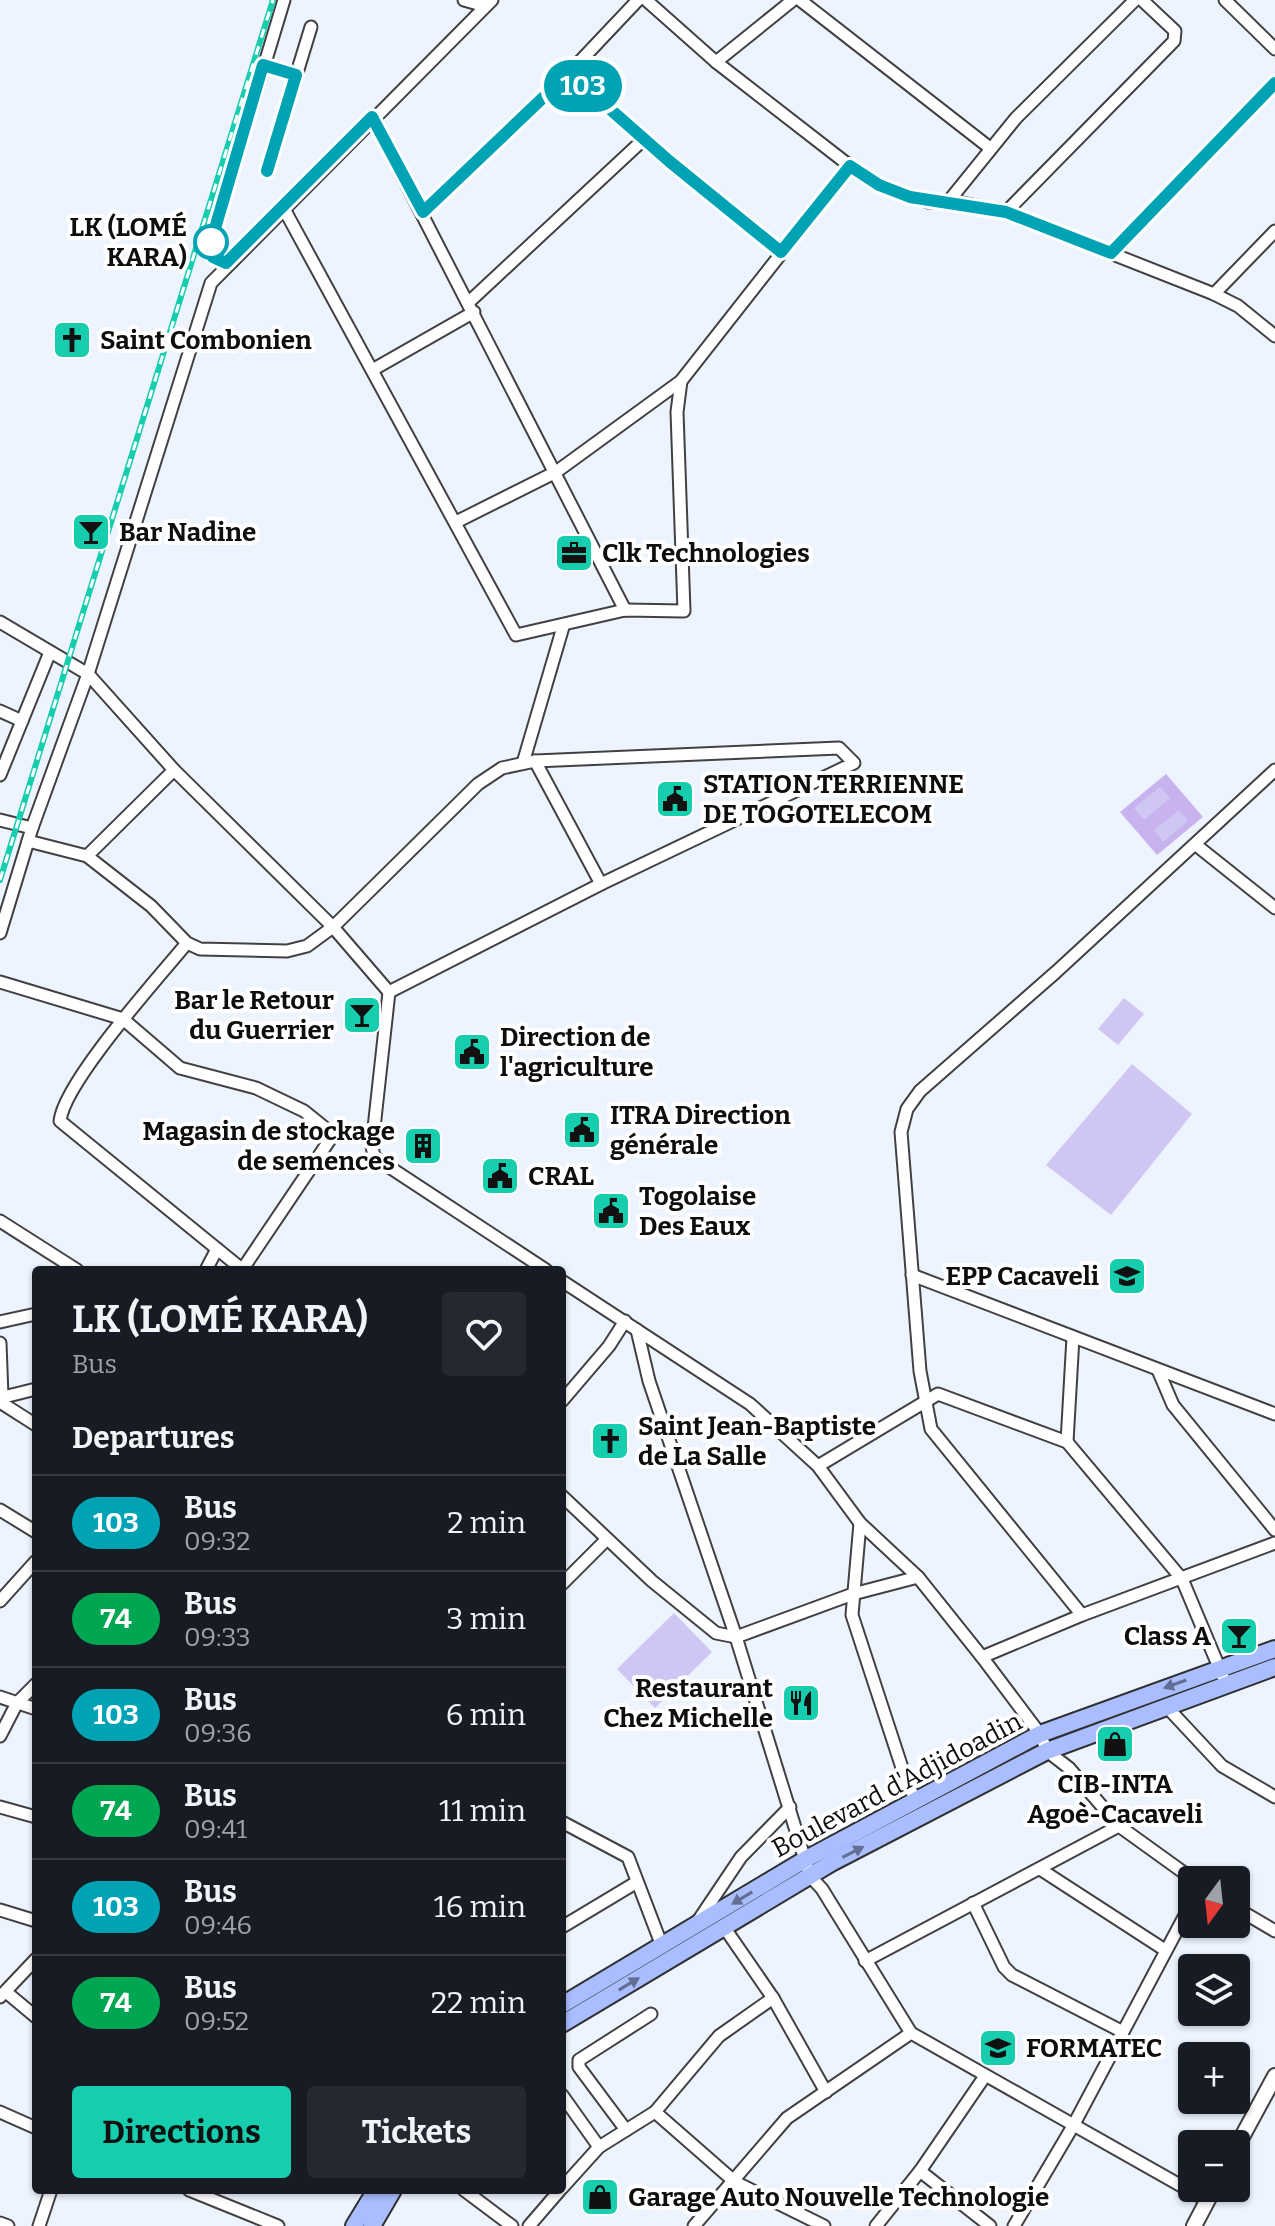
<!DOCTYPE html>
<meta charset="utf-8">
<style>
body{margin:0;font-family:Bitter,serif;background:#242831;color:#f1f3f6;height:100vh;display:flex;flex-direction:column;font-size:30px;white-space:nowrap}
*{box-sizing:border-box;margin:0}
p{font-size:26px;color:#9ea1a6}
.icon{flex:none;width:44px;height:44px;fill:none;stroke:currentColor;stroke-width:2;stroke-linecap:round;stroke-linejoin:round}
.map{position:relative;flex:1;overflow:hidden}
.side{position:absolute;left:32px;top:1266px;width:534px;height:928px;display:flex;flex-direction:column;background:#171b24;border-radius:8px;box-shadow:0 2px 6px #0004}
.side>*{flex:none}
.badge{padding:0 16px;border-radius:26px;font-size:28px;line-height:52px}
.needle{width:52px;rotate:195deg}
.controls{position:absolute;left:1178px;top:1866px;display:grid;gap:16px}
.controls a{display:grid;place-items:center;width:72px;height:72px;border-radius:8px;background:#171b24;box-shadow:0 2px 6px #0004;font-size:40px}
.map>.badge{position:absolute;translate:-50% -50%;box-shadow:0 0 0 4px #fff}
h2{padding:0 40px;font-size:30px;line-height:72px}
.round{display:grid;place-items:center;flex:none;width:84px;height:84px;border-radius:8px;background:#242831}
.headline{display:flex;align-items:center;justify-content:space-between;height:136px;padding:0 40px}
h1{font-size:38px;font-weight:700;line-height:60px}
.primary-button{display:flex;gap:16px;margin-top:auto;padding:16px 40px}
.primary-button a{flex:1;height:92px;border-radius:8px;background:#16cdae;color:#111;font-size:32px;font-weight:700;line-height:92px;text-align:center}
.primary-button a+a{background:#242831;color:#f1f3f6}
ul{padding:0;list-style:none}
li{display:flex;align-items:center;gap:24px;height:96px;padding:0 40px;border-top:2px solid #363941}
li div{flex:1}
li b{display:block;font-size:30px}
li em{font-style:normal}
li .badge{min-width:88px;font-weight:700;text-align:center}
.map>svg:first-child{display:block}
.green{fill:#c8b3ee}
.pitch{fill:#d0c6f4}
.lines{fill:none;stroke-linecap:round;stroke-linejoin:round}
.minor-casing{stroke:#414141;stroke-width:15}
.tertiary-casing{stroke:#414141;stroke-width:18}
.secondary-casing{stroke:#303030;stroke-width:20}
.minor{stroke:#fff;stroke-width:11}
.tertiary{stroke:#fff;stroke-width:14}
.secondary{stroke:#a9bdff;stroke-width:16}
.rail-casing{stroke:#16cdae;stroke-width:6}
.rail{stroke:#fff;stroke-width:3;stroke-dasharray:9;stroke-linecap:butt}
.oneway{fill:#636e93}
.line-casing{stroke:#fff;stroke-width:18}
.line{stroke:#00a3b4;stroke-width:12}
.stop-dot{fill:#fff;stroke:#00a3b4;stroke-width:4}
.labels{text-anchor:middle;dominant-baseline:central;stroke-width:8;stroke-linejoin:round;paint-order:stroke}
.stop-label{font-size:26px;font-weight:bold;fill:#0e0e0e;stroke:#fff;text-anchor:end}
.poi-label{font-size:26px;font-weight:bold;fill:#0e0e0e;stroke:#fff;text-anchor:start}
.street-label{font-size:26px;fill:#0e0e0e;stroke:#fff}
</style>
<div class="map">
<svg width="1275" height="2226" viewBox="0 0 1275 2226">
<rect width="100%" height="100%" fill="#eef4ff"/>
<path class="green" d="M1166 774 1203 817 1157 855 1120 812Z"/>
<g class="pitch">
<path d="M1160 787 1170 798 1144 820 1134 808Z"/>
<path d="M1179 810 1188 821 1163 842 1154 830Z"/>
<path d="M1124 998 1144 1014 1118 1045 1098 1029Z"/>
<path d="M1132 1064 1192 1114 1111 1215 1046 1165Z"/>
<path d="M674 1613 712 1652 655 1708 617 1669Z"/>
</g>
<g class="lines">
<g class="minor-casing">
<g id="minor">
<path d="M464 0 485 6"/>
<path d="M646 0 716 62 850 166 879 185 928 202H958L1006 212 1214 294 1238 306 1275 336"/>
<path d="M800 0 990 148"/>
<path d="M1225 0 1275 49"/>
<path d="M716 62 793 0"/>
<path d="M263 65 296 75"/>
<path d="M569 73 669 161 781 252"/>
<path d="M372 117 625 610"/>
<path d="M267 171 311 27"/>
<path d="M948 202 1016 118 1135 0"/>
<path d="M283 207 516 635 625 610 684 611 677 412 681 381"/>
<path d="M423 212 569 73 638 0"/>
<path d="M1006 212 1174 41 1175 31 1142 0"/>
<path d="M1111 253 1275 83"/>
<path d="M226 263 213 257 211 242 284 0"/>
<path d="M1214 294 1275 231"/>
<path d="M469 302 643 140"/>
<path d="M374 369 474 312"/>
<path d="M456 522 556 472 681 381 850 166"/>
<path d="M0 622 88 674 174 770 333 927 389 992 372 1146 374 1157 546 1270"/>
<path d="M0 711 22 721"/>
<path d="M535 761 601 884"/>
<path d="M523 763 563 627"/>
<path d="M0 775 50 652"/>
<path d="M0 820 32 828"/>
<path d="M28 841 87 856 151 906 187 943 200 949 287 951 307 946 333 927 478 784 502 768 535 761 839 748 854 763 601 884 389 992"/>
<path d="M1196 845 1275 908"/>
<path d="M87 856 174 770"/>
<path d="M0 933 32 828 88 674 211 283 492 0"/>
<path d="M187 943C159 977 64 1082 60 1121L243 1270"/>
<path d="M0 982 123 1019 180 1068 256 1088 304 1111 330 1132 331 1138 242 1270"/>
<path d="M0 1221 77 1270"/>
<path d="M206 1270 217 1249"/>
<path d="M912 1275 1275 1414"/>
<path d="M562 1281 750 1404 818 1466 860 1523 918 1577 982 1657 1040 1734 1047 1751 1069 1768 1119 1826 1194 1880"/>
<path d="M0 1322 36 1314"/>
<path d="M637 1330 649 1381 736 1637 810 1876 822 1889 911 2033 1208 2201"/>
<path d="M0 1343 2 1396"/>
<path d="M1158 1370 1173 1405 1275 1530"/>
<path d="M0 1398 36 1389"/>
<path d="M562 1401 609 1346 625 1321"/>
<path d="M0 1402 36 1425"/>
<path d="M1067 1442 1073 1337"/>
<path d="M818 1466 938 1394 1067 1442 1182 1579 1226 1684"/>
<path d="M562 1496 652 1581 716 1633 736 1637 853 1594 918 1577"/>
<path d="M0 1510 36 1532"/>
<path d="M860 1523 852 1615 906 1780 916 1801"/>
<path d="M562 1584 606 1540"/>
<path d="M0 1601 36 1561"/>
<path d="M1082 1615 931 1429 920 1371 901 1132 907 1109 920 1091 1056 972 1275 770"/>
<path d="M982 1657 1082 1615 1275 1543"/>
<path d="M0 1697 36 1709"/>
<path d="M1166 1706 1222 1766 1275 1797"/>
<path d="M0 1736 17 1703 36 1684"/>
<path d="M0 1807 36 1817"/>
<path d="M562 1822 628 1857 662 1946"/>
<path d="M1040 1869 1165 1950"/>
<path d="M973 1903 1004 1967 1012 1975 1121 2031"/>
<path d="M1236 1908 1275 1931"/>
<path d="M0 1910 36 1921"/>
<path d="M698 1921 741 1857 790 1807"/>
<path d="M562 1927 637 1882"/>
<path d="M724 1927 773 1998 826 2092"/>
<path d="M865 1961 1119 1826"/>
<path d="M6 1992 36 2017"/>
<path d="M0 1997 36 1959"/>
<path d="M562 2095 599 2147"/>
<path d="M0 2112 36 2128"/>
<path d="M655 2112 735 2182 824 2226"/>
<path d="M626 2130 579 2067V2060L651 2014"/>
<path d="M920 2171 990 2226"/>
<path d="M562 2188 599 2147 655 2112 719 2036 773 1998"/>
<path d="M189 2190 278 2226"/>
<path d="M464 2190 512 2226"/>
<path d="M0 2223 8 2226"/>
<path d="M39 2226 51 2190"/>
<path d="M529 2226 560 2190"/>
<path d="M694 2226 787 2118 911 2033"/>
<path d="M876 2226 920 2171 985 2076"/>
<path d="M1014 2226 1073 2126 1192 1902"/>
</g>
</g>
<g class="tertiary-casing">
<g id="tertiary">
<path d="M1236 2148 1275 2076"/>
<path d="M1194 2226 1214 2188"/>
</g>
</g>
<g class="secondary-casing">
<g id="secondary">
<path d="M562 2005 806 1859 1040 1734 1275 1649"/>
<path d="M562 2024 833 1862 1047 1751 1275 1667"/>
<path d="M354 2226 376 2190"/>
<path d="M372 2226 393 2190"/>
</g>
</g>
<use href="#minor" class="minor"/>
<use href="#tertiary" class="tertiary"/>
<use href="#secondary" class="secondary"/>
<g class="rail-casing">
<path id="rail" d="M0 880 273 0"/>
</g>
<use href="#rail" class="rail"/>
</g>
<defs><path id="oneway-solid" d="M-6-.8H1V-3.2L6.5 0L1 3.2V.8H-6Z" transform="scale(2)"/></defs>
<g class="oneway">
<use href="#oneway-solid" transform="translate(1175 1684) rotate(160)"/>
<use href="#oneway-solid" transform="translate(853 1852) rotate(-27)"/>
<use href="#oneway-solid" transform="translate(742 1898) rotate(149)"/>
<use href="#oneway-solid" transform="translate(629 1984) rotate(-31)"/>
</g>
<g class="lines">
<g class="line-casing">
<path id="line" d="M267 171 296 75 263 65 211 242 213 257 226 263 372 117 423 212 569 73 669 161 781 252 850 166 879 185 910 197 1006 212 1111 253 1275 83"/>
</g>
<use href="#line" class="line"/>
</g>
<defs>
<g id="church-square" transform="scale(2)"><rect x="-9" y="-9" width="18" height="18" rx="4" fill="#16cdae" stroke="#fff"/><path d="M-1.2-6h2.4v3.5h3.3v2.4h-3.3V6h-2.4V-.1h-3.3v-2.4h3.3Z" fill="#111"/></g>
<g id="bar-square" transform="scale(2)"><rect x="-9" y="-9" width="18" height="18" rx="4" fill="#16cdae" stroke="#fff"/><path d="M-6-5H6L.8 .8V4.5H3.5V6h-7V4.5H-.8V.8Z" fill="#111"/></g>
<g id="office-square" transform="scale(2)"><rect x="-9" y="-9" width="18" height="18" rx="4" fill="#16cdae" stroke="#fff"/><path d="M-6-3h4V-5.5h4V-3h4V5H-6ZM-1-4.5V-3h2v-1.5ZM-6 0V1H6V0Z" fill="#111"/></g>
<g id="civic-square" transform="scale(2)"><rect x="-9" y="-9" width="18" height="18" rx="4" fill="#16cdae" stroke="#fff"/><path d="M-.6-6.5H3V-4.5H.6V-3L4-1V1h2V6H-6V1h2V-1L-.6-3ZM-1.2 2.5V6h2.4V2.5Z" fill="#111"/></g>
<g id="building-square" transform="scale(2)"><rect x="-9" y="-9" width="18" height="18" rx="4" fill="#16cdae" stroke="#fff"/><path d="M-4-6H4V6H1V3H-1V6H-4ZM-2.5-4.3h1.7v1.8h-1.7ZM.8-4.3h1.7v1.8H.8ZM-2.5-1h1.7V.8h-1.7ZM.8-1h1.7V.8H.8Z" fill="#111"/></g>
<g id="school-square" transform="scale(2)"><rect x="-9" y="-9" width="18" height="18" rx="4" fill="#16cdae" stroke="#fff"/><path d="M0-5L7-2L0 1L-7-2ZM-4 1L0 2.5L4 1V4Q0 6-4 4Z" fill="#111"/></g>
<g id="restaurant-square" transform="scale(2)"><rect x="-9" y="-9" width="18" height="18" rx="4" fill="#16cdae" stroke="#fff"/><path d="M-5-6h1v4h1v-4h1v4h1v-4h1v5L-1.5 .5V6h-2V.5L-5-1ZM5-6V6H3V1.5H1.5Q1.5-4 5-6Z" fill="#111"/></g>
<g id="shop-square" transform="scale(2)"><rect x="-9" y="-9" width="18" height="18" rx="4" fill="#16cdae" stroke="#fff"/><path d="M-5-2.5h2.3a2.7 3.5 0 0 1 5.4 0H5L5.5 6h-11ZM-1.5-2.5h3a1.5 2.3 0 0 0-3 0Z" fill="#111"/></g>
<g id="university-square" transform="scale(2)"><rect x="-9" y="-9" width="18" height="18" rx="4" fill="#16cdae" stroke="#fff"/><path d="M0-5L7-2L0 1L-7-2ZM-4 1L0 2.5L4 1V4Q0 6-4 4Z" fill="#111"/></g>
</defs>
<g fill-rule="evenodd">
<use href="#church-square" x="72" y="340"/>
<use href="#bar-square" x="91" y="532"/>
<use href="#office-square" x="574" y="553"/>
<use href="#civic-square" x="675" y="799"/>
<use href="#bar-square" x="362" y="1015"/>
<use href="#civic-square" x="472" y="1052"/>
<use href="#civic-square" x="582" y="1130"/>
<use href="#building-square" x="423" y="1146"/>
<use href="#civic-square" x="500" y="1176"/>
<use href="#civic-square" x="611" y="1211"/>
<use href="#school-square" x="1127" y="1276"/>
<use href="#church-square" x="610" y="1441"/>
<use href="#bar-square" x="1239" y="1636"/>
<use href="#restaurant-square" x="801" y="1703"/>
<use href="#shop-square" x="1115" y="1744"/>
<use href="#university-square" x="998" y="2048"/>
<use href="#shop-square" x="600" y="2197"/>
</g>
<circle class="stop-dot" cx="211" cy="242" r="16"/>
<g class="labels">
<g class="stop-label">
<text x="187" y="227">LK (LOMÉ<tspan x="187" dy="30">KARA)</tspan></text>
</g>
<g class="poi-label">
<text x="100" y="340">Saint Combonien</text>
<text x="119" y="532">Bar Nadine</text>
<text x="602" y="553">Clk Technologies</text>
<text x="703" y="784">STATION TERRIENNE<tspan x="703" dy="30">DE TOGOTELECOM</tspan></text>
<text x="334" y="1000" text-anchor="end">Bar le Retour<tspan x="334" dy="30">du Guerrier</tspan></text>
<text x="500" y="1037">Direction de<tspan x="500" dy="30">l'agriculture</tspan></text>
<text x="610" y="1115">ITRA Direction<tspan x="610" dy="30">générale</tspan></text>
<text x="395" y="1131" text-anchor="end">Magasin de stockage<tspan x="395" dy="30">de semences</tspan></text>
<text x="528" y="1176">CRAL</text>
<text x="639" y="1196">Togolaise<tspan x="639" dy="30">Des Eaux</tspan></text>
<text x="1099" y="1276" text-anchor="end">EPP Cacaveli</text>
<text x="638" y="1426">Saint Jean-Baptiste<tspan x="638" dy="30">de La Salle</tspan></text>
<text x="1211" y="1636" text-anchor="end">Class A</text>
<text x="773" y="1688" text-anchor="end">Restaurant<tspan x="773" dy="30">Chez Michelle</tspan></text>
<text x="1115" y="1784" text-anchor="middle">CIB-INTA<tspan x="1115" dy="30">Agoè-Cacaveli</tspan></text>
<text x="1026" y="2048">FORMATEC</text>
<text x="628" y="2197">Garage Auto Nouvelle Technologie</text>
</g>
<g class="street-label">
<text transform="translate(897 1785) rotate(-28)">Boulevard d'Adjidoadin</text>
</g>
</g>
</svg>
<div class="controls">
<a><svg class="needle" viewBox="-14 -14 28 28"><path d="M0-13l5 13h-10z" fill="#e53935"/><path d="M0 13l5-13h-10z" fill="#9ea1a6"/></svg></a>
<a><svg class="icon" aria-label="layers" viewBox="0 0 24 24"><path d="M12 4l9 5-9 5-9-5zM3 14l9 5 9-5"/></svg></a>
<a>+</a>
<a>−</a>
</div>
<b class="badge" style="left:583px;top:86px;background:#00a3b4;color:#fff">103</b>
<section class="side">
<div class="headline"><div><h1>LK (LOMÉ KARA)</h1><p>Bus</p></div><a class="round"><svg class="icon" aria-label="heart" viewBox="0 0 24 24"><path d="M12 20l-8-8c-3-5 5-10 8-4 3-6 11-1 8 4z"/></svg></a></div>
<h2>Departures</h2>
<ul>
<li><span class="badge" style="background:#00a3b4;color:#fff">103</span><div><b>Bus</b><p>09:32</p></div><em>2 min</em></li>
<li><span class="badge" style="background:#00a651;color:#fff">74</span><div><b>Bus</b><p>09:33</p></div><em>3 min</em></li>
<li><span class="badge" style="background:#00a3b4;color:#fff">103</span><div><b>Bus</b><p>09:36</p></div><em>6 min</em></li>
<li><span class="badge" style="background:#00a651;color:#fff">74</span><div><b>Bus</b><p>09:41</p></div><em>11 min</em></li>
<li><span class="badge" style="background:#00a3b4;color:#fff">103</span><div><b>Bus</b><p>09:46</p></div><em>16 min</em></li>
<li><span class="badge" style="background:#00a651;color:#fff">74</span><div><b>Bus</b><p>09:52</p></div><em>22 min</em></li>
</ul>
<div class="primary-button"><a>Directions</a><a>Tickets</a></div>
</section>
</div>
